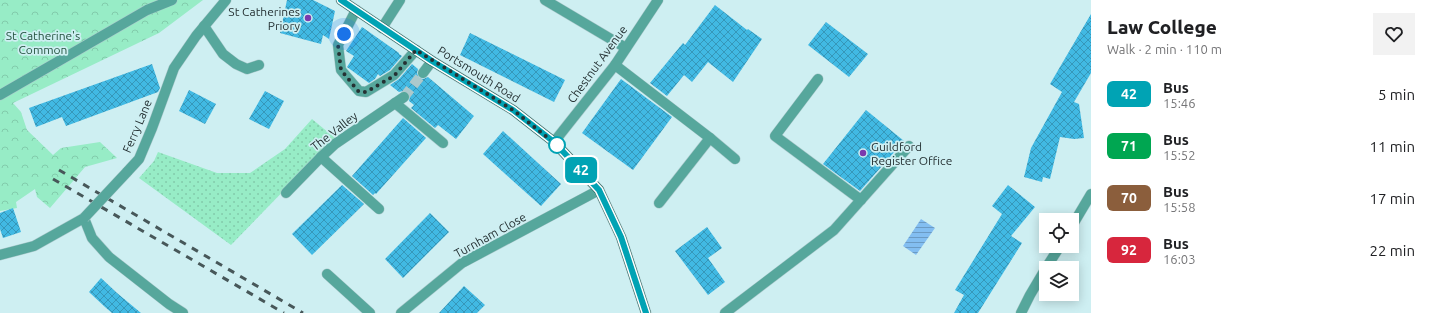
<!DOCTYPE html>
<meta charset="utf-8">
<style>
body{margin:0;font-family:Ubuntu,sans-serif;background:#f2f2f2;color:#202124;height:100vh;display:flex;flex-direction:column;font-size:15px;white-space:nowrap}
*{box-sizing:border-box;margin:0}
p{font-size:13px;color:#757577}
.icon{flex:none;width:22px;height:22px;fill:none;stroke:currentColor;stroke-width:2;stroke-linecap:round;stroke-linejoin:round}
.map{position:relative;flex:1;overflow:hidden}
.side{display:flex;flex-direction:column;background:#fff;width:340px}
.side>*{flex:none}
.badge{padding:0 8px;border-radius:6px;font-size:14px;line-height:26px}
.tools{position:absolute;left:1039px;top:213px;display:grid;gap:8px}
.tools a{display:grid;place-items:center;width:40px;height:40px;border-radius:0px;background:#fff;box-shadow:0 2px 10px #0003;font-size:20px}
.you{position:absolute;width:20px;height:20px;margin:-10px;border:3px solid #fff;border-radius:50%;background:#1a73e8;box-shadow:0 0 0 6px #1a73e833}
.map>.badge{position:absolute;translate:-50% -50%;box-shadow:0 0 0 2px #fff}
.round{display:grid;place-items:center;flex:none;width:42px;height:42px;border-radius:0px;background:#f2f2f2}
.head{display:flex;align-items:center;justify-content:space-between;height:68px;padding:0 16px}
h1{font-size:19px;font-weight:800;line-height:30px}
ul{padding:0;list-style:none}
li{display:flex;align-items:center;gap:12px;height:52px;padding:0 16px}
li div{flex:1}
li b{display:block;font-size:15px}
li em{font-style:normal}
li .badge{min-width:44px;font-weight:700;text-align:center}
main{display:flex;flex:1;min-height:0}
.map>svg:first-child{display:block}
.grass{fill:url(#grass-dots)}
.forest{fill:url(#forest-crowns)}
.water{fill:url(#water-rules)}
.building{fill:url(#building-cross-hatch)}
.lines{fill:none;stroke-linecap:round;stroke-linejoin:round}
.minor-tunnel{stroke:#acc9cc;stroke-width:10;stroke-dasharray:10 5;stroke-linecap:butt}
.minor-casing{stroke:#acc9cc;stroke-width:11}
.major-casing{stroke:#acc9cc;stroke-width:11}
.minor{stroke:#56a79c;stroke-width:10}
.major{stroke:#255f58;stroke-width:10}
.rail{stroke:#475759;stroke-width:3;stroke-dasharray:7 7;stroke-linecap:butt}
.minor-bridge-casing{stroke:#acc9cc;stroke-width:11;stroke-linecap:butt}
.minor-bridge{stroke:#56a79c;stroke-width:10}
.line-casing{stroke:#fff;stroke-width:9}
.line{stroke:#00a3b4;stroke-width:6}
.walk{stroke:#253133;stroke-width:4;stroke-dasharray:0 7.2}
.poi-dot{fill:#7b3aae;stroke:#ceeff2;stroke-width:1.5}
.stop-dot{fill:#fff;stroke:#00a3b4;stroke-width:2}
.labels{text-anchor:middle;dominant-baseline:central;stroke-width:3.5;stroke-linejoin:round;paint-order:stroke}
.poi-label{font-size:12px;fill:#253133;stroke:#ceeff2;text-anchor:end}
.park-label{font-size:12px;fill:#265441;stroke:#ceeff2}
.street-label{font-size:12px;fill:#253133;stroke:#ceeff2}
</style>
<main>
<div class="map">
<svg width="1091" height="313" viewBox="0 0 1091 313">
<defs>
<pattern id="grass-dots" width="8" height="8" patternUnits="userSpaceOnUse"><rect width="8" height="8" fill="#97ecc6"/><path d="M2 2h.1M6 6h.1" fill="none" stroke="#82cbab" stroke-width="1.8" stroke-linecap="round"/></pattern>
<pattern id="forest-crowns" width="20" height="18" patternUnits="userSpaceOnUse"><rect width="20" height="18" fill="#97ecc6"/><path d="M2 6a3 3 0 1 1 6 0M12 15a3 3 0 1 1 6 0" fill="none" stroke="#82cbab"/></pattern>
<pattern id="water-rules" width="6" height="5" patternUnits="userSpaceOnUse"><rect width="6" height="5" fill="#83bef1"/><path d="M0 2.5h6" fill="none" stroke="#6b9bc4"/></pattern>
<pattern id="building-cross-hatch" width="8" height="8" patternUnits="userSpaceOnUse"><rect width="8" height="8" fill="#41b9e3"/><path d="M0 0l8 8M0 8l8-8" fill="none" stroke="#3697b9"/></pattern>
</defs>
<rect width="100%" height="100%" fill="#ceeff2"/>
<path class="grass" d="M312 119 335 138 231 245 139 178 154 161 158 152 217 173H250L285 149Z"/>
<path class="forest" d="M0 0H203L159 33 13 103 21 112 27 130 53 155 61 148 100 142 117 158 85 167 50 208 37 197 35 189 16 202 17 208 0 211Z"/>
<path class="water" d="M921 219 935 228 916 255 903 246Z"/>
<g class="building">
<path d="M287 0H313L335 11 329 39 323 35 321 44 280 33Z"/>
<path d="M715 5 747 30 748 29 762 39 733 82 708 62 692 82 684 75 667 96 650 83 683 43 685 45Z"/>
<path d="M1091 14V73L1074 102 1079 104 1084 138 1074 139 1060 137 1050 179 1043 177 1042 182 1024 177 1031 148 1062 92 1050 84Z"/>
<path d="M826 22 868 54 849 77 808 45Z"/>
<path d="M362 27 399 53V54L402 56 390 70 380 76 378 74 375 79 369 83 347 67 354 56 346 51Z"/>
<path d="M470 33 565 80 554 102 460 55Z"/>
<path d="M152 64 160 88 158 92 66 126 62 117 36 127 29 108Z"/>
<path d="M412 64 418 69 417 73 419 78 423 79 428 77 474 116 456 139 438 125 435 128 411 108 414 105 409 101 410 96 407 91H403L399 92 390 85 399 79Z"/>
<path d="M621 79 672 117 633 170 582 133Z"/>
<path d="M189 90 216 104 205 124 179 111Z"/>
<path d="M265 91 284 101 269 129 249 119Z"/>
<path d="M866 110 904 141 860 191 823 164Z"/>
<path d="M403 118 426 138 376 194 375 193 373 195 352 176Z"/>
<path d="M503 131 561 184 541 206 483 154Z"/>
<path d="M342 185 364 204 312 255 292 234Z"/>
<path d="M1008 185 1035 207 1011 236 1022 243 978 313H954L964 295 955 290 1002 214 992 206Z"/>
<path d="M13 208 21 232 3 238 0 229V213Z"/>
<path d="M430 213 449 232 403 278 385 259Z"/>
<path d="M707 227 722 248 708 258 725 282 708 295 675 251Z"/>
<path d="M101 278 117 293 141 313H112L105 307 89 292Z"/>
<path d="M464 286 485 305 477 313H439Z"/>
</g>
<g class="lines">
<path class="minor-tunnel" d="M404 97 423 73"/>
<g class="minor-casing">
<g id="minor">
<path d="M545 0 626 48"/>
<path d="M356 10 338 45 341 70 359 91 366 92 394 75 416 50"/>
<path d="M204 26 223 54 236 64 247 69 259 65"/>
<path d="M382 28 400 0"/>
<path d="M615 65 710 138 735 159"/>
<path d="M423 73 432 61"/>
<path d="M818 79 775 136 861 200"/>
<path d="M0 95 147 10 172 0"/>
<path d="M395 103 443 143"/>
<path d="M554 142 615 65 658 0"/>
<path d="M321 157 379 209"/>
<path d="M127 172 139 159 152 128 174 68 196 36 226 0"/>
<path d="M286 193 321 157 335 144 404 97"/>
<path d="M659 203 710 138"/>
<path d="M1072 226 1091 194"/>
<path d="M0 255 34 246 84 218 92 238 109 257 169 304 183 313"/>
<path d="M1046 268 1060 246"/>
<path d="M327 274 370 313"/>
<path d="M401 313 462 263 599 190"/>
<path d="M725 313 834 230 909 146"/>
<path d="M1021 313 1030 295 1046 268"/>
</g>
</g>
<g class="major-casing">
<path id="major" d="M341 0 432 61 513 110 554 142 599 190 621 237 646 313"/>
</g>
<use href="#minor" class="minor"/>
<use href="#major" class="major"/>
<g class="rail">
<path d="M59 170 303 313"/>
<path d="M53 179 284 313"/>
</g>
<g class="minor-bridge-casing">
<path id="minor-bridge" d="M84 218 127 172"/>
</g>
<use href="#minor-bridge" class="minor-bridge"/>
</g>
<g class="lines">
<g class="line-casing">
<path id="line" d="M341 0 432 61 513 110 554 142 599 190 621 237 646 313"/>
</g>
<use href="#line" class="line"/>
<path class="walk" d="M344 34 338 45 341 70 359 92H366L394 76 416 50 513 110 557 145"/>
</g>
<g class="poi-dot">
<circle cx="308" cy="18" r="4"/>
<circle cx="863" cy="153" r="4"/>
</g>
<circle class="stop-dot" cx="557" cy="145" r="8"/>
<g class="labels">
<g class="poi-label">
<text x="300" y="11">St Catherines<tspan x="300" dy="14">Priory</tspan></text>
<text x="871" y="146" text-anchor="start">Guildford<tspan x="871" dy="14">Register Office</tspan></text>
</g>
<g class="park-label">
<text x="43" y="35">St Catherine's<tspan x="43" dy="14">Common</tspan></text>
</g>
<g class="street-label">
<text transform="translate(597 64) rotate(-54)">Chestnut Avenue</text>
<text transform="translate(479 74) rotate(32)">Portsmouth Road</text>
<text transform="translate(137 126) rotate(-67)">Ferry Lane</text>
<text transform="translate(334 131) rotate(-38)">The Valley</text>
<text transform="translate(490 235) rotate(-29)">Turnham Close</text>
</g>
</g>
</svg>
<div class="tools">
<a><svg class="icon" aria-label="locate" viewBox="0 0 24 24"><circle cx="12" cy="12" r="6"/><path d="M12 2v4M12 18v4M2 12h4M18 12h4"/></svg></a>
<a><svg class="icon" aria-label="layers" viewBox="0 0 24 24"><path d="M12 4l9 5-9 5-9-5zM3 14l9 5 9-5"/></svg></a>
</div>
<div class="you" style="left:344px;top:34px"></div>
<b class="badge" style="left:581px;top:170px;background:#00a3b4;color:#fff">42</b>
</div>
<section class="side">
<div class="head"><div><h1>Law College</h1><p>Walk · 2 min · 110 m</p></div><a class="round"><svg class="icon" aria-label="heart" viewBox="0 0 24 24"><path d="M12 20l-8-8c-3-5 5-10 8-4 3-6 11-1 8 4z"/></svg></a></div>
<ul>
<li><span class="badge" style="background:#00a3b4;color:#fff">42</span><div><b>Bus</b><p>15:46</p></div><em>5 min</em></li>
<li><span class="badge" style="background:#00a651;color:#fff">71</span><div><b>Bus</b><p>15:52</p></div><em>11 min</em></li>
<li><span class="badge" style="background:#8b5e3c;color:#fff">70</span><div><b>Bus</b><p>15:58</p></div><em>17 min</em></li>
<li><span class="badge" style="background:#d7263d;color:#fff">92</span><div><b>Bus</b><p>16:03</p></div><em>22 min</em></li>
</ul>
</section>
</main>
